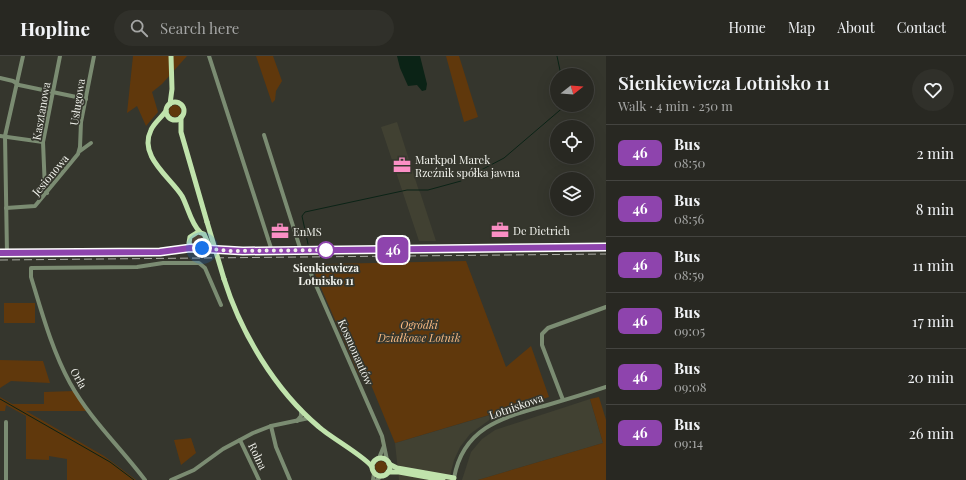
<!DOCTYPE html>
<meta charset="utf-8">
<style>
body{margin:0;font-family:"Playfair Display",serif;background:#30302a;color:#f1f3f6;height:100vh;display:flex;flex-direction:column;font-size:15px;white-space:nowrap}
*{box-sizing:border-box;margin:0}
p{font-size:13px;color:#a5a6a5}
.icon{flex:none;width:22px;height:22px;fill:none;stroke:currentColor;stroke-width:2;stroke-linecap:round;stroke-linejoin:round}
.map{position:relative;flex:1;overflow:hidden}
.panel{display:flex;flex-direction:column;background:#282822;width:360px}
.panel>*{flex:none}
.badge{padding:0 8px;border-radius:6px;font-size:14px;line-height:26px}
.needle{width:26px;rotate:73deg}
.controls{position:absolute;left:550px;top:12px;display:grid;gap:8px}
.controls a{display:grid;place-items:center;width:44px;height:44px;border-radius:50%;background:#282822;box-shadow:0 4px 16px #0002,0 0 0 1px #444440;font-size:20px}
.you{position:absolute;width:20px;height:20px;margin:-10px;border:3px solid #fff;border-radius:50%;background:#1a73e8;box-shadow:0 0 0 6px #1a73e833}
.map>.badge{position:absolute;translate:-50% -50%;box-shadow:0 0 0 2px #fff}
.round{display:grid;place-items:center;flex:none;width:42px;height:42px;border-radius:21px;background:#30302a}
.headline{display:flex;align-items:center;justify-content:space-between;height:68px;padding:0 12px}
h1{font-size:19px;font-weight:600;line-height:30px}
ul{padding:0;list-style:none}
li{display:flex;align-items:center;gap:12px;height:56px;padding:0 12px;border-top:1px solid #444440}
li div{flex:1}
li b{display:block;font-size:15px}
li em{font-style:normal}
li .badge{min-width:44px;font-weight:700;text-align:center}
header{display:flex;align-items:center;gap:24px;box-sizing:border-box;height:56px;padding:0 20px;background:#282822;border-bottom:1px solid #444440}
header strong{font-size:19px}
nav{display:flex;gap:22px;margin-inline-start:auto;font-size:14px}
.search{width:280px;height:36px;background:#30302a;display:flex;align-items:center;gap:10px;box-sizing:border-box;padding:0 14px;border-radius:22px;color:#a5a6a5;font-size:15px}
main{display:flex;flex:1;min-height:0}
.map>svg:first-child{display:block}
.built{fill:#414132}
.green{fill:#60380c}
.water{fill:#0b2316}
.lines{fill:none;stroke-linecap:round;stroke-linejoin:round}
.stream{stroke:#0b2316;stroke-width:1}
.minor{stroke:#7b8c72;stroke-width:4}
.major{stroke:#c0e3ac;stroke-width:5}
.rail{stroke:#adaea7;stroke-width:1;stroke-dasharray:8 4;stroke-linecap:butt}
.major-bridge{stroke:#c0e3ac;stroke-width:5}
.line-casing{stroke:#fff;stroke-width:9}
.line{stroke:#8e44ad;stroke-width:6}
.walk{stroke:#f2f3ed;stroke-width:4;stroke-dasharray:0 7.2}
.stop-dot{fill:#fff;stroke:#8e44ad;stroke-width:2}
.labels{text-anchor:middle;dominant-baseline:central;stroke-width:3.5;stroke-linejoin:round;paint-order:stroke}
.street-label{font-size:11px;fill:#f2f3ed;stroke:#35362d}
.poi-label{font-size:11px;fill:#f2f3ed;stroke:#35362d;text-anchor:start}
.stop-label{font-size:11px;font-weight:bold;fill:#f2f3ed;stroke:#35362d}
.park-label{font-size:11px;font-style:italic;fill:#f8ba82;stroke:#35362d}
</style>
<header>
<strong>Hopline</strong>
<div class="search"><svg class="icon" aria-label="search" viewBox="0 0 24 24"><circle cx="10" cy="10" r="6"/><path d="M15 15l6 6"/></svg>Search here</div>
<nav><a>Home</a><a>Map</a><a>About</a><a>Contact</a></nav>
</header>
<main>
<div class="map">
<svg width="606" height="424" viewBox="0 0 606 424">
<rect width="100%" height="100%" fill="#35362d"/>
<g class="built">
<path d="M397 66 419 135 420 136 436 185H419L381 71Z"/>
<path d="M590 343 603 387 478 424H462L471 396 482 383 495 374Z"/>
<path d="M490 359 492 362 470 378 460 391 454 404 449 424H399L395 387Z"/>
</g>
<g class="green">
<path d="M133 0H187L162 28 152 36 158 56 146 70 137 50 127 57Z"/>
<path d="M256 0H273L282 25 276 35 275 44 272 47Z"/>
<path d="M446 0H459L478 61 464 66Z"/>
<circle cx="175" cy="55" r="6"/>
<circle cx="198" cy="185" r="6"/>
<path d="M466 205 506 311 531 290 549 341 395 387 367 319 360 320 358 317 312 211 327 208Z"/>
<rect x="4" y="247" width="31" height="20"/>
<path d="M0 304 43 305 50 327 11 325 0 332Z"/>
<path d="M74 335 87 355H26L104 400 136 424H67V403L49 400V404L26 403V360L6 349 5 355H0V341L12 348H44V336Z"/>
<path d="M599 341 606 364V424H478L603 387 590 343Z"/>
<path d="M191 382 196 397 181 409 174 384Z"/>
<circle cx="381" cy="411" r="6"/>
</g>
<path class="water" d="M397 0H420L427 28 426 34 422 35 417 29 408 30 400 12Z"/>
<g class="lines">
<g class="stream">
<path d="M557 0 561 19"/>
<path d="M464 123 504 102 566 49"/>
<path d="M308 188 302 160 305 156 407 134H428L461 125"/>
<path d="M0 343 110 406 134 424"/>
</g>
<g class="minor">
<path d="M209 0 272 195"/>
<path d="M0 22 13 25 19 29 86 43"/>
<path d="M264 79 301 195"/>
<path d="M0 80 43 86"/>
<path d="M80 95 91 87"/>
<path d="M47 137 45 134 43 86 60 0"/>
<path d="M6 152 35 150 78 98 80 91 81 66 94 0"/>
<path d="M7 197 5 80 23 0"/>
<path d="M308 211 382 380 387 404"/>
<path d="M563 344 542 289V278L548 272 606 251"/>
<path d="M297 365 301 360V354"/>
<path d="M271 370 276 391 290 424"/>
<path d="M240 384 259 424"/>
<path d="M379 402 384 390"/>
<path d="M454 422C463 372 501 362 544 350 565 344 585 338 606 331"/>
<path d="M6 424V366"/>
<path d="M145 424C121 392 90 363 70 327 52 294 42 257 31 221V212L137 211 163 207H199L205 212 221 249"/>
<path d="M171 424 194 414 223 393 253 377 271 370 309 362"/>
<path d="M373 424 374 417"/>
<path d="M377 424 382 419"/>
</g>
<g class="major">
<circle cx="175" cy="55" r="9"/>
<path d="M170 48 172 33 171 0"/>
<path d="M166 55C161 62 154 67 151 74 138 100 170 121 182 140 188 151 191 168 200 176"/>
<path d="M181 61V76L207 166"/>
<path d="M193 192 189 187 190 181 198 176 204 178 208 187 216 192"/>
<path d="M0 197 161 196 190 192 243 195 606 191"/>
<path d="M224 223C241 277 275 334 319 371 330 381 367 402 372 411"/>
<circle cx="381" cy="411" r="9"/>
<path d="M389 408 397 412 454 422 453 424"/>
<path d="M388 416H399L443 424"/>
</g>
<path class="rail" d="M0 204 606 198"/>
<path class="major-bridge" d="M207 166 224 223"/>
</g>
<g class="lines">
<g class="line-casing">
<path id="line" d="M0 197 160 196 190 192 243 195 606 191"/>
</g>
<use href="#line" class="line"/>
<path class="walk" d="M202 192 231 195 326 194"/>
</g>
<defs>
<g id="office-bare" transform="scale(1.38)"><path d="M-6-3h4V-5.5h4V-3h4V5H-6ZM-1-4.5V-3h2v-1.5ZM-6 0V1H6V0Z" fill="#fb8fc5" stroke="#35362d" stroke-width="2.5" paint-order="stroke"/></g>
</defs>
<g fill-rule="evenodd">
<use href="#office-bare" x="402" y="109"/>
<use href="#office-bare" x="500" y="174"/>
<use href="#office-bare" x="280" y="175"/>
</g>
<circle class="stop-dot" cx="326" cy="194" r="8"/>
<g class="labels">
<g class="street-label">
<text transform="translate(77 46) rotate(-81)">Usługowa</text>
<text transform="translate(41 55) rotate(-80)">Kasztanowa</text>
<text transform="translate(50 119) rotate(-50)">Jesionowa</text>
<text transform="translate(356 296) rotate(66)">Kosmonautów</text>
<text transform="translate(79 322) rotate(60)">Orla</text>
<text transform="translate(516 350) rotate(-19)">Lotniskowa</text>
<text transform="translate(258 400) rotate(64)">Rolna</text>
</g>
<g class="poi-label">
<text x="415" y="103">Markpol Marek<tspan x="415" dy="13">Rzeźnik spółka jawna</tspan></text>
<text x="513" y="174">De Dietrich</text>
<text x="293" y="175">EnMS</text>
</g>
<g class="stop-label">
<text x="326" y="211">Sienkiewicza<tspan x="326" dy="13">Lotnisko 11</tspan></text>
</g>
<g class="park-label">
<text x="419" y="268">Ogródki<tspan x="419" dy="13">Działkowe Lotnik</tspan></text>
</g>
</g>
</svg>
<div class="controls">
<a><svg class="needle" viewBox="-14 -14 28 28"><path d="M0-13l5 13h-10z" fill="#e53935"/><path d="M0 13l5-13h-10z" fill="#a5a6a5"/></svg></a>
<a><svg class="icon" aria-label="locate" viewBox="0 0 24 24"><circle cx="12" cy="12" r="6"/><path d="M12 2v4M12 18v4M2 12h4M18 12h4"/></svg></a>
<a><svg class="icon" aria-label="layers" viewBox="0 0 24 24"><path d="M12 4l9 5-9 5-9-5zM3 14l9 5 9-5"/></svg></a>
</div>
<div class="you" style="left:202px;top:192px"></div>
<b class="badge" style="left:393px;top:194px;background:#8e44ad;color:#fff">46</b>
</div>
<section class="panel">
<div class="headline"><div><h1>Sienkiewicza Lotnisko 11</h1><p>Walk · 4 min · 250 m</p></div><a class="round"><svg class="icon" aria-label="heart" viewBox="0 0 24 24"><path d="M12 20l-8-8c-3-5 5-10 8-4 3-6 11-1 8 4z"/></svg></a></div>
<ul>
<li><span class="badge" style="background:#8e44ad;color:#fff">46</span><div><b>Bus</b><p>08:50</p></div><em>2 min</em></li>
<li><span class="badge" style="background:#8e44ad;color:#fff">46</span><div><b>Bus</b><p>08:56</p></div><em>8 min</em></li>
<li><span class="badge" style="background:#8e44ad;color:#fff">46</span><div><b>Bus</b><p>08:59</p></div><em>11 min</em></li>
<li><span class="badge" style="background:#8e44ad;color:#fff">46</span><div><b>Bus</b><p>09:05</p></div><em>17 min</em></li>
<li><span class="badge" style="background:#8e44ad;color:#fff">46</span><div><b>Bus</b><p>09:08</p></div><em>20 min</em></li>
<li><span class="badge" style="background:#8e44ad;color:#fff">46</span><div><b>Bus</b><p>09:14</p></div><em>26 min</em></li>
</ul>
</section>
</main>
